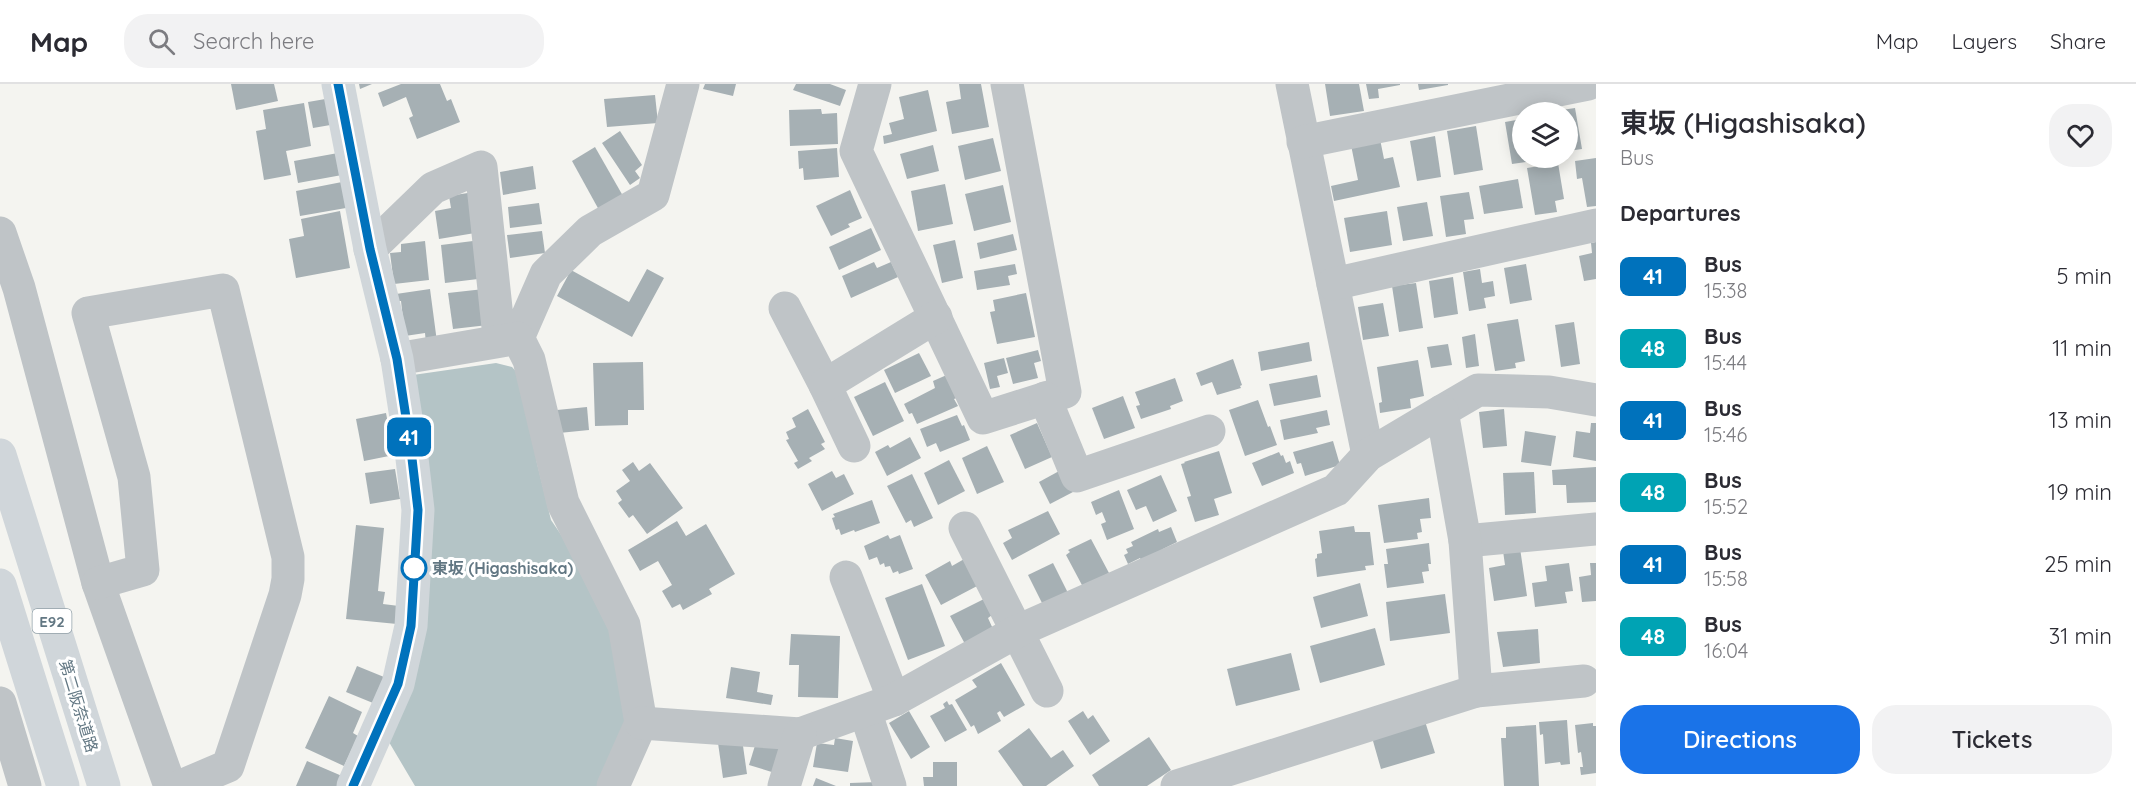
<!DOCTYPE html>
<meta charset="utf-8">
<style>
body{margin:0;font-family:Quicksand,"Noto Sans JP",sans-serif;background:#f2f2f3;color:#2b2b33;height:100vh;display:flex;flex-direction:column;font-size:22px;white-space:nowrap}
*{box-sizing:border-box;margin:0}
p{font-size:20px;color:#7c7c81}
.icon{flex:none;width:33px;height:33px;fill:none;stroke:currentColor;stroke-width:2;stroke-linecap:round;stroke-linejoin:round}
.map{position:relative;flex:1;overflow:hidden}
.sheet{display:flex;flex-direction:column;background:#fff;width:540px}
.sheet>*{flex:none}
.badge{padding:0 12px;border-radius:9px;font-size:21px;line-height:39px}
.buttons{position:absolute;left:1512px;top:18px;display:grid;gap:12px}
.buttons a{display:grid;place-items:center;width:66px;height:66px;border-radius:50%;background:#fff;box-shadow:0 3px 15px #0003;font-size:30px}
.map>.badge{position:absolute;translate:-50% -50%;box-shadow:0 0 0 3px #fff}
h2{padding:0 24px;font-size:22px;line-height:54px}
.round{display:grid;place-items:center;flex:none;width:63px;height:63px;border-radius:24px;background:#f2f2f3}
.overview{display:flex;align-items:center;justify-content:space-between;height:102px;padding:0 24px}
h1{font-size:28px;font-weight:600;line-height:45px}
.button{display:flex;gap:12px;margin-top:auto;padding:12px 24px}
.button a{flex:1;height:69px;border-radius:24px;background:#1a73e8;color:#fff;font-size:24px;font-weight:600;line-height:69px;text-align:center}
.button a+a{background:#f2f2f3;color:#2b2b33}
ul{padding:0;list-style:none}
li{display:flex;align-items:center;gap:18px;height:72px;padding:0 24px}
li div{flex:1}
li b{display:block;font-size:22px}
li em{font-style:normal}
li .badge{min-width:66px;font-weight:700;text-align:center}
header{display:flex;align-items:center;gap:36px;box-sizing:border-box;height:84px;padding:0 30px;background:#fff;border-bottom:2px solid #e1e1e2}
header strong{font-size:28px}
nav{display:flex;gap:33px;margin-inline-start:auto;font-size:21px}
.search{width:420px;height:54px;background:#f2f2f3;display:flex;align-items:center;gap:15px;box-sizing:border-box;padding:0 21px;border-radius:24px;color:#7c7c81;font-size:22px}
main{display:flex;flex:1;min-height:0}
.map>svg:first-child{display:block}
.water{fill:#b4c4c6}
.building{fill:#a6b0b4}
.lines{fill:none;stroke-linecap:round;stroke-linejoin:round}
.minor{stroke:#bfc4c7;stroke-width:33}
.highway{stroke:#d0d6da;stroke-width:33}
.line-casing{stroke:#fff;stroke-width:14}
.line{stroke:#0072bc;stroke-width:9}
.stop-dot{fill:#fff;stroke:#0072bc;stroke-width:3}
.labels{text-anchor:middle;dominant-baseline:central;stroke-width:6;stroke-linejoin:round;paint-order:stroke}
.shield{fill:#fff;stroke:#91a0a8;stroke-width:1.5}
.shield-label{font-size:15px;font-weight:bold;fill:#627783}
.stop-label{font-size:16px;font-weight:bold;fill:#627783;stroke:#fff;text-anchor:start}
.street-label{font-size:16px;fill:#627783;stroke:#fff}
</style>
<header>
<strong>Map</strong>
<div class="search"><svg class="icon" aria-label="search" viewBox="0 0 24 24"><circle cx="10" cy="10" r="6"/><path d="M15 15l6 6"/></svg>Search here</div>
<nav><a>Map</a><a>Layers</a><a>Share</a></nav>
</header>
<main>
<div class="map">
<svg width="1596" height="702" viewBox="0 0 1596 702">
<rect width="100%" height="100%" fill="#f4f4f0"/>
<path class="water" d="M496 279 512 283 521 293 537 379 551 436 585 486 625 581 629 635 600 702H415L386 653 404 607 406 292Z"/>
<g class="building">
<path d="M231 0H274L278 17 236 26Z"/>
<path d="M359 0H372L360 5Z"/>
<path d="M401 0H440L447 17 451 15 460 38 417 55 409 34 413 32 406 13 383 23 378 9Z"/>
<path d="M705 0H736L733 12 703 5Z"/>
<path d="M796 0H830L846 6 840 22 793 6Z"/>
<path d="M959 0H981L989 43 952 50 946 18 961 15Z"/>
<path d="M1325 0H1359L1364 27 1330 32Z"/>
<path d="M1366 0H1400V1L1378 5 1379 14 1369 15Z"/>
<path d="M1418 0H1448V1L1419 6Z"/>
<path d="M928 6 937 47 884 60 883 52 892 50 889 39 904 35 899 13Z"/>
<path d="M655 11 658 39 607 43 604 15Z"/>
<path d="M337 13 342 39 313 44 308 18Z"/>
<path d="M304 19 311 62 286 67 291 91 264 96 256 47 266 45 263 26Z"/>
<path d="M1575 24 1582 65 1568 67V28L1555 27Z"/>
<path d="M821 25 822 30 837 29 838 60 790 62 789 26Z"/>
<path d="M1522 35V74H1533L1534 77 1512 80 1505 38Z"/>
<path d="M1476 42 1483 86 1454 91 1447 47Z"/>
<path d="M620 47 642 81 635 87 640 94 630 101 602 59Z"/>
<path d="M1435 52 1441 93 1417 97 1410 57Z"/>
<path d="M993 54 1001 87 965 96 958 62Z"/>
<path d="M1380 55 1384 75 1393 73 1400 103 1334 117 1331 102 1358 96 1351 61Z"/>
<path d="M933 61 939 87 907 95 900 70Z"/>
<path d="M595 63 623 112 599 126 572 77Z"/>
<path d="M837 64 839 93 804 96 803 84 799 85 798 67Z"/>
<path d="M338 69 342 91 298 99 294 77Z"/>
<path d="M1596 74V122L1587 123 1582 94 1577 95 1575 77Z"/>
<path d="M1558 79 1564 115 1555 117 1557 128 1535 131 1527 84Z"/>
<path d="M533 82 536 105 503 111 500 88Z"/>
<path d="M1518 95 1523 124 1484 130 1479 102Z"/>
<path d="M342 98 346 124 300 132 296 107Z"/>
<path d="M945 100 953 140 918 147 911 107Z"/>
<path d="M1003 101 1011 138 974 147 965 110Z"/>
<path d="M850 106 862 134 848 140 850 143 831 152 816 122Z"/>
<path d="M474 108 481 148 439 155 435 127 451 124 449 112Z"/>
<path d="M1469 108 1474 135 1464 136 1466 150 1446 153 1440 112Z"/>
<path d="M1427 118 1433 152 1403 157 1397 123Z"/>
<path d="M539 119 542 140 510 144 508 123Z"/>
<path d="M340 127 350 184 296 194 289 155 304 152 301 135Z"/>
<path d="M1387 127 1392 161 1350 168 1344 134Z"/>
<path d="M871 144 881 166 839 186 829 163Z"/>
<path d="M542 147 545 169 510 174 507 151Z"/>
<path d="M1013 150 1017 166 980 175 977 159Z"/>
<path d="M955 156 963 194 942 199 933 161Z"/>
<path d="M425 157 429 196 394 200 390 169 401 168V160Z"/>
<path d="M473 157 478 195 445 199 441 161Z"/>
<path d="M1596 158V195L1584 197 1579 172 1592 169 1591 159Z"/>
<path d="M874 178 877 184 891 178 898 193 851 214 842 192Z"/>
<path d="M1015 180 1017 190 1008 192 1010 201 977 206 974 187Z"/>
<path d="M1526 180 1532 216 1510 220 1504 184Z"/>
<path d="M647 185 664 194 632 253 557 212 571 186 629 218Z"/>
<path d="M1480 185 1482 199 1493 197 1495 212 1484 214 1486 224 1469 227 1463 188Z"/>
<path d="M1453 193 1458 230 1434 234 1429 197Z"/>
<path d="M1416 199 1423 244 1399 248 1392 202Z"/>
<path d="M430 205 437 258 426 260 425 249 405 252 401 217H398L396 210Z"/>
<path d="M484 205 488 241 453 245 448 209Z"/>
<path d="M1026 209 1035 253 997 260 990 228 995 227 993 216Z"/>
<path d="M1383 219 1389 252 1363 256 1358 223Z"/>
<path d="M1518 235 1525 277 1515 279 1516 284 1495 287 1487 240Z"/>
<path d="M1574 238 1580 280 1561 283 1555 241Z"/>
<path d="M1475 250 1479 282 1466 284 1462 253Z"/>
<path d="M1309 258 1312 277 1261 287 1258 268Z"/>
<path d="M1448 260 1452 281 1431 284 1427 263Z"/>
<path d="M1038 266 1041 277 1034 279 1038 294 1013 300 1006 274Z"/>
<path d="M919 269 931 292 895 309 884 286Z"/>
<path d="M1004 274 1008 289 997 292 1000 303 990 305 984 279Z"/>
<path d="M1233 275 1242 301 1240 302 1241 304 1217 311 1212 298 1201 302 1196 289Z"/>
<path d="M1418 276 1424 312 1410 315 1411 324 1380 329 1379 319 1382 318 1377 283Z"/>
<path d="M643 278 644 326H628V341L595 342 593 279Z"/>
<path d="M949 290 959 313 954 315 958 322 917 340 912 329 909 330 904 320 935 304 933 297Z"/>
<path d="M1317 291 1321 313 1274 322 1269 300Z"/>
<path d="M1175 294 1183 317 1170 322 1171 325 1141 335 1136 322 1140 321 1135 308Z"/>
<path d="M885 298 904 337 873 352 854 313Z"/>
<path d="M1123 312 1135 344 1104 355 1092 324Z"/>
<path d="M1258 316 1268 343 1270 342 1277 361 1245 372 1229 326Z"/>
<path d="M587 323 589 346 559 349 557 326Z"/>
<path d="M808 325 825 358 821 360 825 365 809 374 812 377 798 385 794 379 798 377 786 356 789 355 786 348 796 343 792 334Z"/>
<path d="M1504 325 1507 362 1483 364 1479 328Z"/>
<path d="M1327 326 1330 341 1316 344 1318 349 1284 356 1280 336Z"/>
<path d="M386 329 394 371 364 377 356 335Z"/>
<path d="M957 331 962 342 964 341 970 356 940 368 936 359 927 363 920 345Z"/>
<path d="M1037 339 1052 373 1025 385 1010 351Z"/>
<path d="M1591 339H1596V377L1573 373 1576 347 1590 349Z"/>
<path d="M1525 347 1556 352 1551 382 1521 378Z"/>
<path d="M910 353 921 374 887 392 875 368 888 361 890 364Z"/>
<path d="M1333 357 1340 381 1305 392 1301 379 1297 380 1293 368Z"/>
<path d="M987 362 1004 398 977 410 962 374Z"/>
<path d="M1219 367 1232 409 1214 415 1219 431 1195 438 1187 413 1191 412 1181 380 1185 379 1184 378Z"/>
<path d="M1279 368 1281 372 1283 371 1286 379 1290 377 1294 389 1262 402 1252 379Z"/>
<path d="M949 376 965 407 938 421 924 389Z"/>
<path d="M633 378 639 387 650 379 683 424 647 450 633 431 629 434 618 419 622 416 616 407 630 397 622 386Z"/>
<path d="M1596 383V418L1567 419 1566 401H1553L1552 386Z"/>
<path d="M395 385 400 415 370 420 365 389Z"/>
<path d="M1061 386 1073 408 1050 420 1039 398Z"/>
<path d="M832 387 836 394 844 390 854 410 822 427 808 400Z"/>
<path d="M1534 388 1536 429 1505 431 1503 389Z"/>
<path d="M912 390 933 434 914 443 911 436 906 439 887 402Z"/>
<path d="M1161 391 1177 427 1153 438 1146 422 1136 426 1127 406Z"/>
<path d="M1119 406 1134 445 1107 456 1101 440 1106 438 1102 428 1096 431 1091 418Z"/>
<path d="M1429 414 1431 434 1420 435 1422 448 1417 449 1418 455 1384 459 1378 421Z"/>
<path d="M872 416 880 439 855 448 854 446 841 451 839 445 836 446 832 434 835 433 833 430Z"/>
<path d="M1048 427 1060 450 1012 476 1003 459 1012 454 1008 446Z"/>
<path d="M677 437 686 452 706 440 735 490 709 505 712 510 683 526 680 520 672 524 662 507 672 501 658 477 640 487 628 466Z"/>
<path d="M356 441 384 444 378 507 385 508 383 520 399 522 397 540 346 535Z"/>
<path d="M1354 442 1355 448H1370L1374 481 1365 482 1366 486 1317 493 1315 475 1317 474V470L1322 469 1319 447Z"/>
<path d="M1171 443 1177 458 1163 465 1143 480 1140 474 1128 480 1124 471 1128 469 1126 465 1133 462 1131 458 1158 445 1159 448Z"/>
<path d="M888 451 890 455 900 451 913 485 899 490 898 487 893 489 890 482 885 483 884 479 880 481 877 473 869 476 864 462Z"/>
<path d="M1091 455 1109 489 1083 503 1066 471 1070 468 1068 466Z"/>
<path d="M1429 459 1431 480H1428L1429 487 1422 488 1424 499 1387 504 1384 480H1388L1386 465Z"/>
<path d="M1520 464 1527 512 1494 517 1489 484 1505 481 1503 467Z"/>
<path d="M966 474 979 501 941 521 925 491 950 477 952 482Z"/>
<path d="M1053 479 1069 511 1044 523 1028 491Z"/>
<path d="M1569 479 1573 507 1565 508 1567 519 1535 523 1532 499 1547 497 1545 482Z"/>
<path d="M1590 479H1596V517L1582 518 1579 493 1591 491Z"/>
<path d="M1360 499 1368 532 1321 544 1313 513Z"/>
<path d="M922 500 945 562 908 576 885 514Z"/>
<path d="M1445 510 1450 549 1390 557 1386 518Z"/>
<path d="M984 515 992 531 988 534 993 545 965 560 950 532Z"/>
<path d="M1375 544 1385 581 1320 599 1310 562Z"/>
<path d="M1538 545 1540 579 1503 583 1497 548Z"/>
<path d="M791 550 840 552 838 614 798 613 799 581H789Z"/>
<path d="M1291 569 1300 606 1236 622 1227 585Z"/>
<path d="M1001 579 1025 621 1004 633 1000 627 997 629 1001 637 978 650 974 641 971 643 955 616 977 603 972 596Z"/>
<path d="M357 582 384 593 373 619 346 608Z"/>
<path d="M731 583 760 588 757 608 773 611 771 621 726 614Z"/>
<path d="M329 612 362 628 353 649 358 652 344 682 305 664Z"/>
<path d="M947 617 949 621 952 620 967 646 945 658 930 632 945 624 943 620Z"/>
<path d="M909 627 930 663 911 675 889 639Z"/>
<path d="M1083 627 1088 635 1093 631 1110 657 1090 671 1068 637Z"/>
<path d="M1424 634 1435 669 1381 685 1371 650Z"/>
<path d="M1567 636 1570 680 1561 681 1560 678 1545 680 1543 650 1540 651 1539 638Z"/>
<path d="M1593 639V642H1596V689L1581 691 1580 683H1583L1581 668 1578 669 1575 641Z"/>
<path d="M1536 641 1539 702H1504L1501 654H1506V643Z"/>
<path d="M1029 644 1051 674 1063 666 1074 682 1046 702H1023L998 667Z"/>
<path d="M741 648 747 690 723 694 717 652Z"/>
<path d="M758 652 784 660 775 689 749 681Z"/>
<path d="M1149 653 1171 686 1147 702H1099L1092 691Z"/>
<path d="M835 654 853 657 848 688 813 683 817 659 834 661Z"/>
<path d="M307 677 342 692 338 702H296Z"/>
<path d="M933 678H957V702H924L923 693H933Z"/>
<path d="M816 694 836 702H813Z"/>
<path d="M878 698V702H850V699Z"/>
</g>
<g class="lines">
<g class="minor">
<path d="M875 0 856 67 983 334 1065 308 1007 0"/>
<path d="M1292 0 1368 371"/>
<path d="M1303 58 1588 0"/>
<path d="M0 149 19 204 98 499 170 702"/>
<path d="M370 165 433 104 481 83 498 243 518 254 546 190 590 147 653 111 683 0"/>
<path d="M1333 200 1596 141"/>
<path d="M785 224 825 301 854 362"/>
<path d="M397 275 518 254 529 276 563 419 624 541 641 639 613 702"/>
<path d="M825 301 936 233"/>
<path d="M1045 314 1077 392 1209 347"/>
<path d="M1442 327 1478 306 1549 308 1596 316"/>
<path d="M965 444 1047 607"/>
<path d="M1465 457 1596 445"/>
<path d="M846 493 894 616"/>
<path d="M98 499 143 486 134 393 88 229 223 206 288 473V495L285 511 228 682 181 702"/>
<path d="M1476 607 1584 597"/>
<path d="M0 619 25 702"/>
<path d="M865 627 890 702"/>
<path d="M641 639 800 650 894 616 1018 547 1336 406 1368 371 1442 327 1465 457 1476 607 1177 702"/>
<path d="M784 702 800 650"/>
</g>
<g class="highway">
<path d="M338 0 370 165 397 275 411 366 418 426 411 542 398 600 353 702"/>
<path d="M0 371 104 702"/>
<path d="M0 501 63 702"/>
</g>
</g>
<g class="lines">
<g class="line-casing">
<path id="line" d="M338 0 370 165 397 275 411 366 418 426 411 542 398 600 353 702"/>
</g>
<use href="#line" class="line"/>
</g>
<circle class="stop-dot" cx="414" cy="484" r="12"/>
<g class="labels">
<rect class="shield" x="32.5" y="525" width="39" height="24" rx="4.5"/>
<g class="shield-label">
<text x="52" y="537">E92</text>
</g>
<g class="stop-label">
<text x="432" y="484">東坂 (Higashisaka)</text>
</g>
<g class="street-label">
<text transform="translate(79 622) rotate(73)">第二阪奈道路</text>
</g>
</g>
</svg>
<div class="buttons">
<a><svg class="icon" aria-label="layers" viewBox="0 0 24 24"><path d="M12 4l9 5-9 5-9-5zM3 14l9 5 9-5"/></svg></a>
</div>
<b class="badge" style="left:409px;top:353px;background:#0072bc;color:#fff">41</b>
</div>
<section class="sheet">
<div class="overview"><div><h1>東坂 (Higashisaka)</h1><p>Bus</p></div><a class="round"><svg class="icon" aria-label="heart" viewBox="0 0 24 24"><path d="M12 20l-8-8c-3-5 5-10 8-4 3-6 11-1 8 4z"/></svg></a></div>
<h2>Departures</h2>
<ul>
<li><span class="badge" style="background:#0072bc;color:#fff">41</span><div><b>Bus</b><p>15:38</p></div><em>5 min</em></li>
<li><span class="badge" style="background:#00a3b4;color:#fff">48</span><div><b>Bus</b><p>15:44</p></div><em>11 min</em></li>
<li><span class="badge" style="background:#0072bc;color:#fff">41</span><div><b>Bus</b><p>15:46</p></div><em>13 min</em></li>
<li><span class="badge" style="background:#00a3b4;color:#fff">48</span><div><b>Bus</b><p>15:52</p></div><em>19 min</em></li>
<li><span class="badge" style="background:#0072bc;color:#fff">41</span><div><b>Bus</b><p>15:58</p></div><em>25 min</em></li>
<li><span class="badge" style="background:#00a3b4;color:#fff">48</span><div><b>Bus</b><p>16:04</p></div><em>31 min</em></li>
</ul>
<div class="button"><a>Directions</a><a>Tickets</a></div>
</section>
</main>
